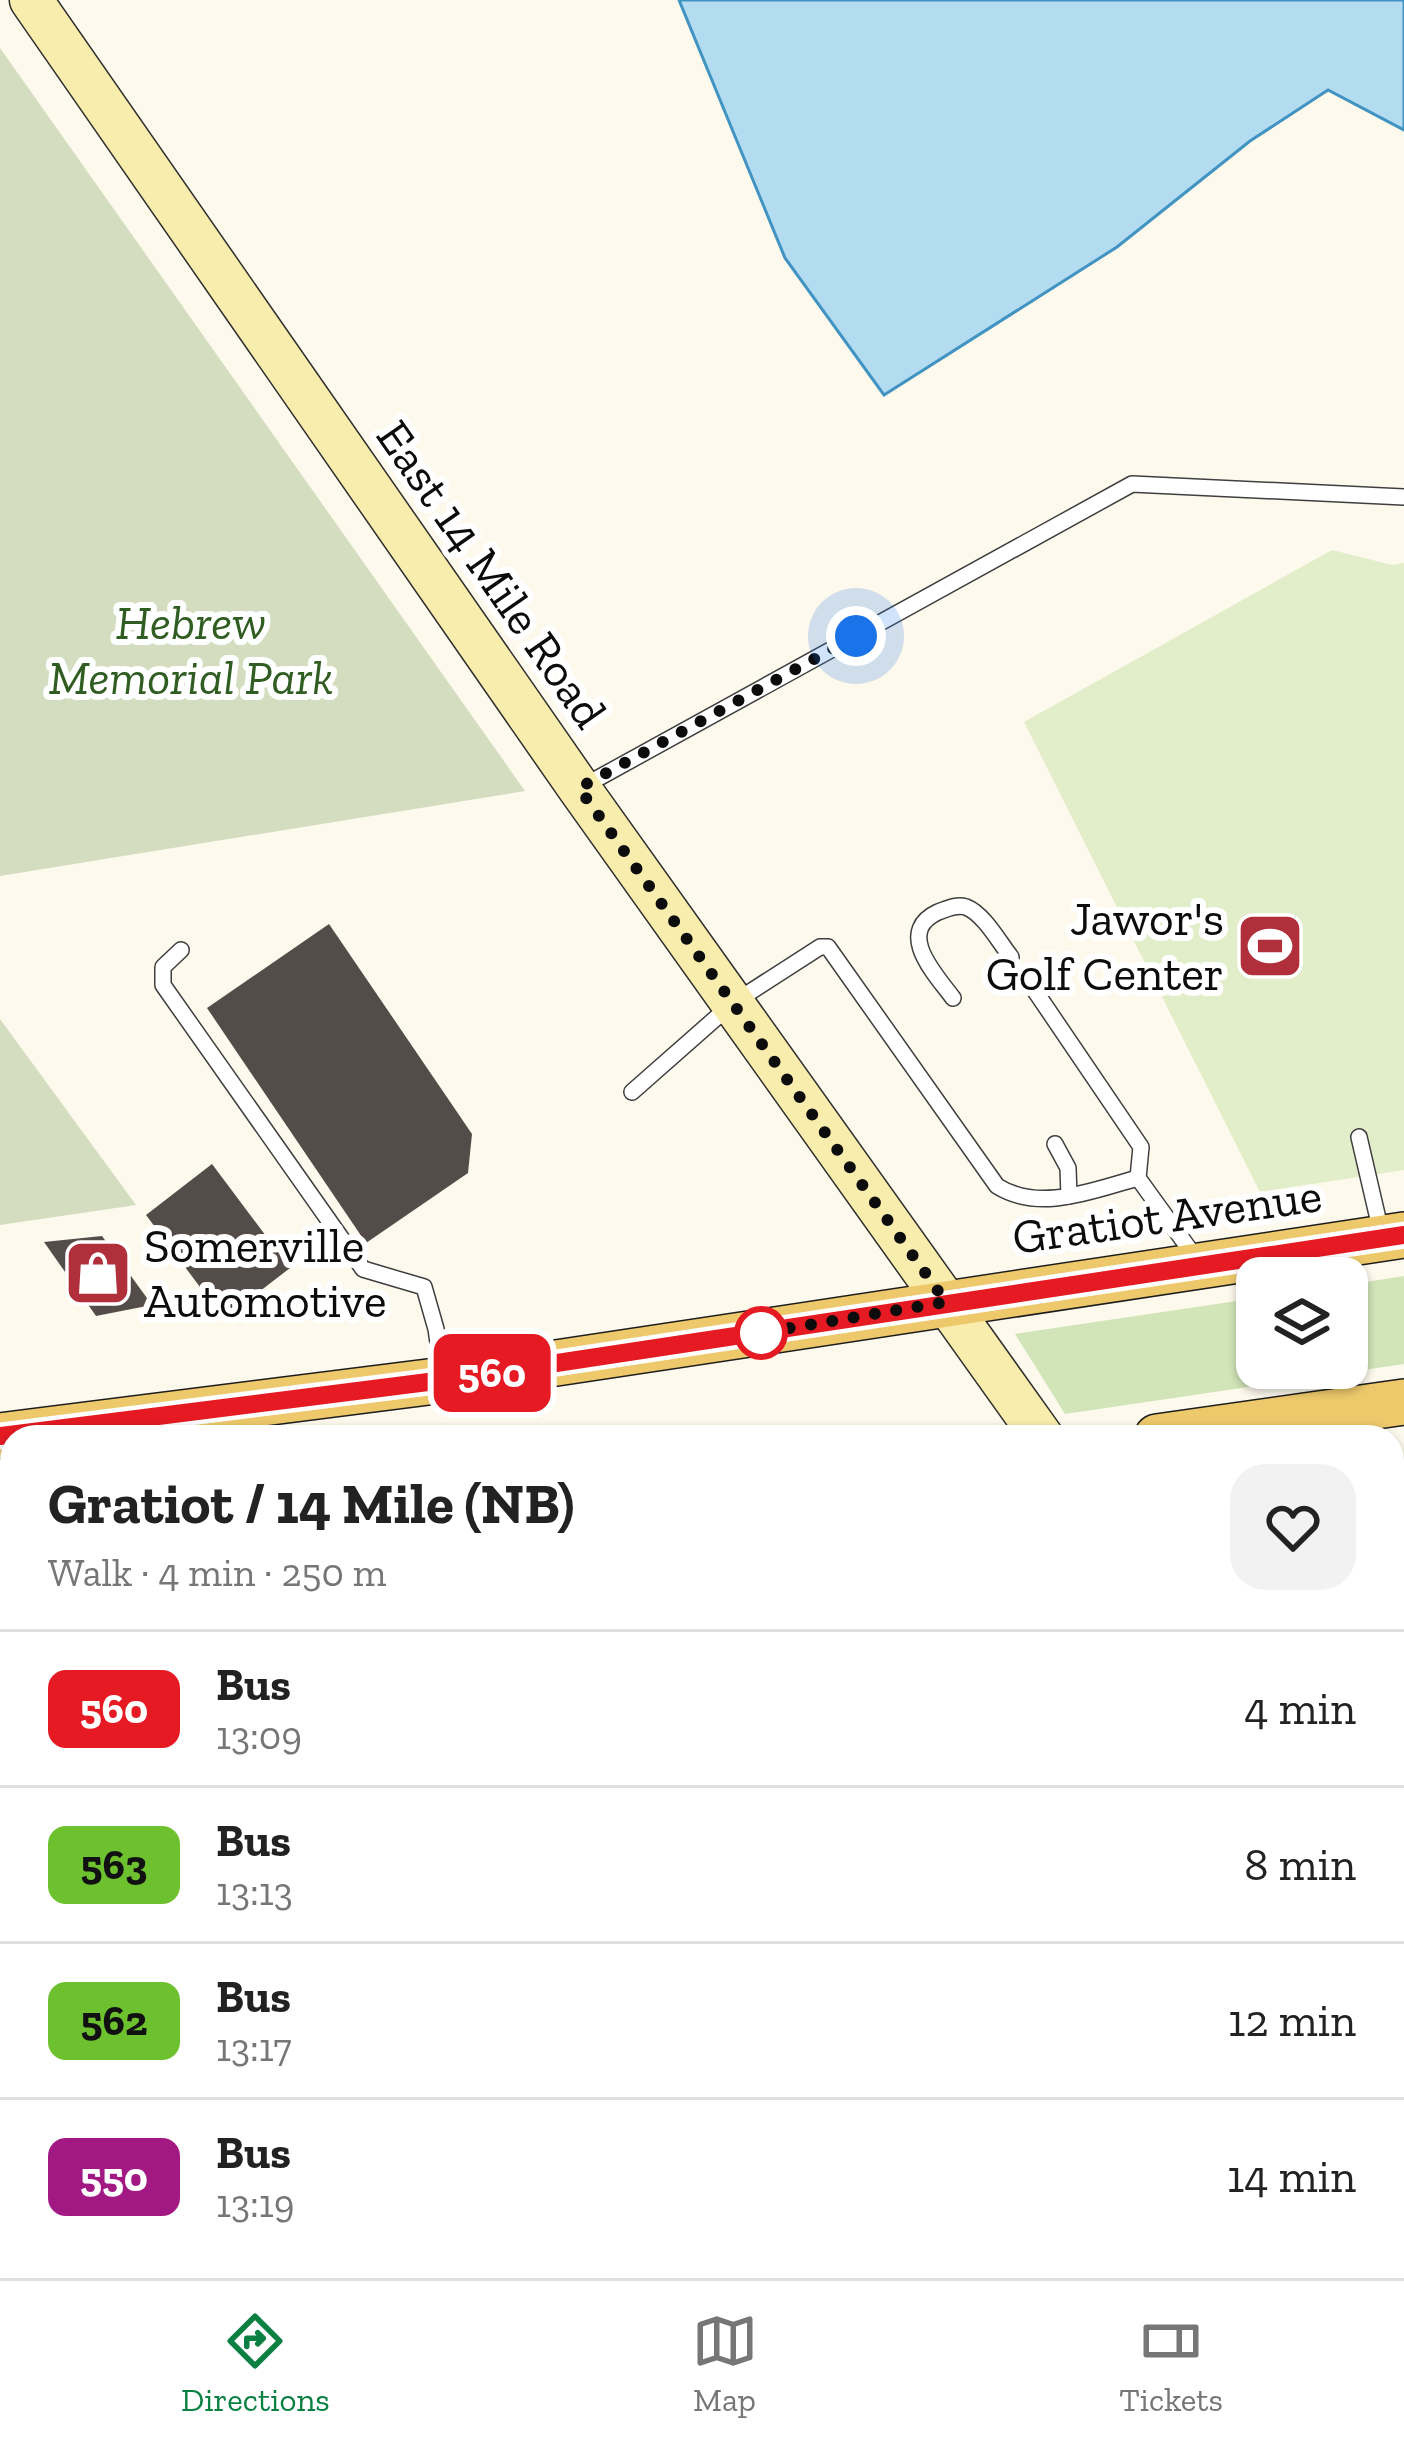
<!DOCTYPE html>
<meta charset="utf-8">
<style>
body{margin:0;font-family:"Zilla Slab",serif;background:#f2f2f2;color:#222;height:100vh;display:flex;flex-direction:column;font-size:45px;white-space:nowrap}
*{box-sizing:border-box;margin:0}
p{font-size:39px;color:#767676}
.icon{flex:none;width:66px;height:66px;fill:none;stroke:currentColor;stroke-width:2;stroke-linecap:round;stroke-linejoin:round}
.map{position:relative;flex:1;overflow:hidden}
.details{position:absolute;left:0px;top:1425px;width:1404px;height:855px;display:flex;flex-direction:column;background:#fff;border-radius:36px 36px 0 0;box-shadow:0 3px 9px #0004}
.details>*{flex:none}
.badge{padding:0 24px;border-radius:18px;font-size:42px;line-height:78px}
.tools{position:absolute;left:1236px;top:1257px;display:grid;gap:24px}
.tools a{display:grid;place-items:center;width:132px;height:132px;border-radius:24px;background:#fff;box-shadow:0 3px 9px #0004;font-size:60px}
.you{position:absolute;width:60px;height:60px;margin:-30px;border:9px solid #fff;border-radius:50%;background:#1a73e8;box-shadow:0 0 0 18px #1a73e833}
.map>.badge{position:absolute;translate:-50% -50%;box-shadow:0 0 0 6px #fff}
.round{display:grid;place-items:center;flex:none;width:126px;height:126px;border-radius:36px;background:#f2f2f2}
.head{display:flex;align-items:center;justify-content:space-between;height:204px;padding:0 48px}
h1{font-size:57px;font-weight:700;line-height:90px}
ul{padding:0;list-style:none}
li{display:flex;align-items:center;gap:36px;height:156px;padding:0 48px;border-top:3px solid #e0e0e0}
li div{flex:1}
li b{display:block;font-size:45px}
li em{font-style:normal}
li .badge{min-width:132px;font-weight:700;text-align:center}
.tab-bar{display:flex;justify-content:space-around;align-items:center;height:168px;border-top:3px solid #e0e0e0;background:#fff;font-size:33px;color:#767676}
.tab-bar a{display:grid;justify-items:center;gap:6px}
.tab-bar .current{color:#0b8043}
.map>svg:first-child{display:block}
.green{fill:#d1e5b8}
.cemetery{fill:#d4ddbf}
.pitch{fill:#e2edc9}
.water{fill:#b4dcf1;stroke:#4193c2;stroke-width:3}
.building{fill:#534c49}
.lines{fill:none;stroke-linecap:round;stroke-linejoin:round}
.lane-casing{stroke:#3f3f3f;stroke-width:18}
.street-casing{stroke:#3f3f3f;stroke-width:33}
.secondary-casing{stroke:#2e2e2e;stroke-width:45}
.primary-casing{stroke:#1d1d1d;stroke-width:48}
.lane{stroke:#fff;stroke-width:15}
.street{stroke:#fff;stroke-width:30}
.secondary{stroke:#f8edac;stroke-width:42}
.primary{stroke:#edc96c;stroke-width:45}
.line-casing{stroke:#fff;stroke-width:27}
.line{stroke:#e51a23;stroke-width:18}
.walk{stroke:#0c0c0c;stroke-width:12;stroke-dasharray:0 21.6}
.stop-dot{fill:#fff;stroke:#e51a23;stroke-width:6}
.labels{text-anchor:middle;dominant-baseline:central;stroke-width:12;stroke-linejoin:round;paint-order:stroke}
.street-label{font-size:48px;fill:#0c0c0c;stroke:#fff}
.park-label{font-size:48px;font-style:italic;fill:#305d22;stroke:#fff}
.poi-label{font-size:48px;fill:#0c0c0c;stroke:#fff;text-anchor:end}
</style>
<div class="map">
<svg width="1404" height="2278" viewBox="0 0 1404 2278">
<rect width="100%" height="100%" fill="#fdf9ec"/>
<path class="green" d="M1404 1276V1364L1065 1414 1015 1334 1257 1298V1368H1347V1285Z"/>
<g class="cemetery">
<path d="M0 48 525 791 0 876Z"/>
<path d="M0 1019 136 1205 0 1225Z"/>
</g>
<path class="pitch" d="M1332 550 1392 565 1404 563V1170L1260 1192 1024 722Z"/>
<path class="water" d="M679 0H1404V130L1328 90 1250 141 1117 247 884 395 785 258Z"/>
<g class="building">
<path d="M329 924 472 1134 468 1173 366 1243 207 1008Z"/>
<path d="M212 1164 290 1268 224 1319 146 1215Z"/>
<path d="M102 1236 152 1305 96 1316 44 1242Z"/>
<path d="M12 1777V1837L0 1838V1779Z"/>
<path d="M12 2175V2220L2 2227 0 2184Z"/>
</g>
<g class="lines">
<g class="lane-casing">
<g id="lane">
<path d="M582 787 1132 484 1404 497"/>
<path d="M181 950 163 967V985L363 1269 424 1287 436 1329 443 1377"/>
<path d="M1029 982 1141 1147 1138 1178"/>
<path d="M953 998C935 974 895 932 938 912 947 909 956 904 966 907 984 914 999 942 1011 957"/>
<path d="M632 1092 733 1003 820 947H828L997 1186C1040 1213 1093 1190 1138 1178L1198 1261"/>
<path d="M1359 1137 1382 1236"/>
<path d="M1055 1144 1068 1168 1069 1196"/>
<path d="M0 1736 12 1734"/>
</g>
</g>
<g class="street-casing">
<g id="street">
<path d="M0 1993 12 2010"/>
<path d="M195 2268 202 2278"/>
<path d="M674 2268 681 2278"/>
<path d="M1155 2268 1163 2278"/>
</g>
</g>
<g class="secondary-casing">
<g id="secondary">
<path d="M31 0 579 788 1042 1437"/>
<path d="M1392 1919 1404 1936"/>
<path d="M467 2278 480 2268"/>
</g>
</g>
<g class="primary-casing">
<g id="primary">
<path d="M0 1436 444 1380 1404 1235"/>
<path d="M1157 1437 1404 1402"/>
<path d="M0 1601 12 1600"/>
</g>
</g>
<use href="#lane" class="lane"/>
<use href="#street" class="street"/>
<use href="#secondary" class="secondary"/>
<use href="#primary" class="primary"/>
</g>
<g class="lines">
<g class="line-casing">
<path id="line" d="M0 1436 444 1380 1404 1235"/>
</g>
<use href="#line" class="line"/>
<path class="walk" d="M761 1333 754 1334 946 1302 579 788 856 636"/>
</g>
<defs>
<g id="stadium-square" transform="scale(3.45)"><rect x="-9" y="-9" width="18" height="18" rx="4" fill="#b02f3a" stroke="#fff"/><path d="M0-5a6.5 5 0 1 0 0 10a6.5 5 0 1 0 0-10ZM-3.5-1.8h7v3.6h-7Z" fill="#fff"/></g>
<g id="shop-square" transform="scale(3.45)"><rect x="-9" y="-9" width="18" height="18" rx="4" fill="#b02f3a" stroke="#fff"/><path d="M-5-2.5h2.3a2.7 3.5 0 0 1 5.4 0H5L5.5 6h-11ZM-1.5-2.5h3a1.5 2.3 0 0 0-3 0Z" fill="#fff"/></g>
</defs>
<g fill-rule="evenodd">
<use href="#stadium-square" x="1270" y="946"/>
<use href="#shop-square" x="98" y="1273"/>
</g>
<circle class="stop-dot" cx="761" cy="1333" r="24"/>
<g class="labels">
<g class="street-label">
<text transform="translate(492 574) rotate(55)">East 14 Mile Road</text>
<text transform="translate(1167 1216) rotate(-8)">Gratiot Avenue</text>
</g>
<g class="park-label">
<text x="191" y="622">Hebrew<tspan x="191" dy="55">Memorial Park</tspan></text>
</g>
<g class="poi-label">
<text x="1224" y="918">Jawor's<tspan x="1224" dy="55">Golf Center</tspan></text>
<text x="144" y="1245" text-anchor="start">Somerville<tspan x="144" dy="55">Automotive</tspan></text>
</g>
</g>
</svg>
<div class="tools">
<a><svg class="icon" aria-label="layers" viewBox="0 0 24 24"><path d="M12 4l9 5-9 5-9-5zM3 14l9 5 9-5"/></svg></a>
</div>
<div class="you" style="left:856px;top:636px"></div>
<b class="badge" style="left:492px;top:1373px;background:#e51a23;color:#fff">560</b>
<section class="details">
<div class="head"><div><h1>Gratiot / 14 Mile (NB)</h1><p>Walk · 4 min · 250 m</p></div><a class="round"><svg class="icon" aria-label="heart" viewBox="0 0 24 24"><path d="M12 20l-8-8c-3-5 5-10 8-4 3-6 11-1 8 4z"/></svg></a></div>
<ul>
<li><span class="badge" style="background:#e51a23;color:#fff">560</span><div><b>Bus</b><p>13:09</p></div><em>4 min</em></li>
<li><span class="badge" style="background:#6dc02e;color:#111">563</span><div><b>Bus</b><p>13:13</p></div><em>8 min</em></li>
<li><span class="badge" style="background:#6dc02e;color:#111">562</span><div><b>Bus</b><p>13:17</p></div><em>12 min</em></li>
<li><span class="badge" style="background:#a31984;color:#fff">550</span><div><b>Bus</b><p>13:19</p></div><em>14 min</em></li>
</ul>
</section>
</div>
<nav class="tab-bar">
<a class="current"><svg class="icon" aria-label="directions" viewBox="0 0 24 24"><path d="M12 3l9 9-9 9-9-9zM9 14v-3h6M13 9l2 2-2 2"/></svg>Directions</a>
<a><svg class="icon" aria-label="map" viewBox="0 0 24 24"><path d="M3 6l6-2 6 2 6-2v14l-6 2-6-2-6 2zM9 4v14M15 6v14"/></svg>Map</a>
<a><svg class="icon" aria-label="tickets" viewBox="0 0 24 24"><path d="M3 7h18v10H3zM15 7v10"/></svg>Tickets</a>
</nav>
